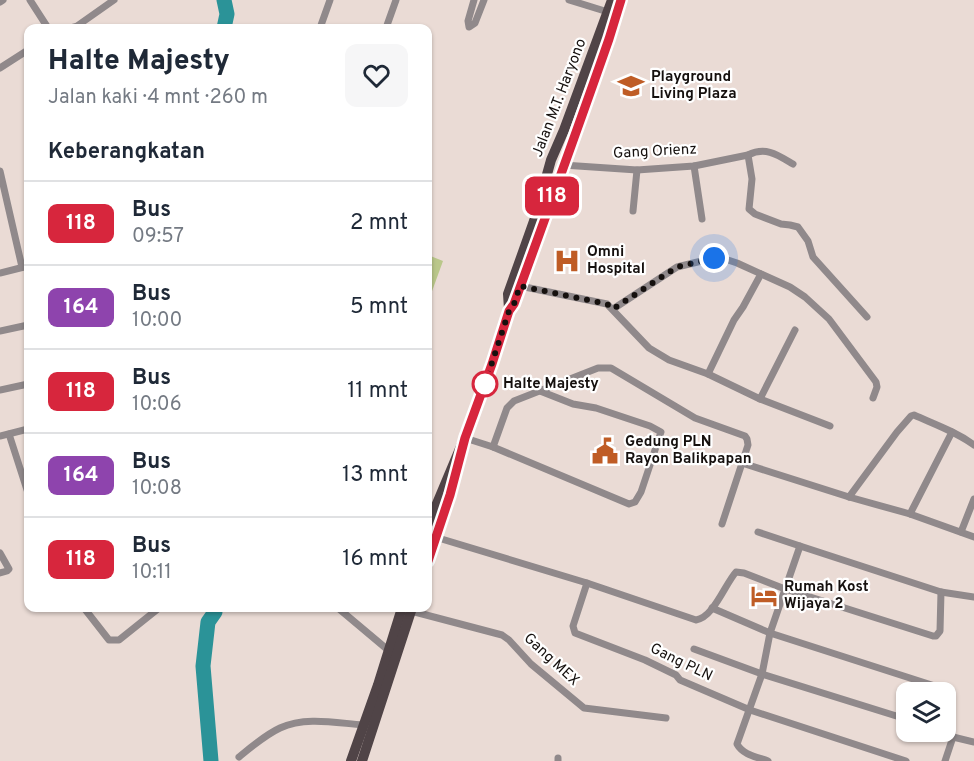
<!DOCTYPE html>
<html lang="id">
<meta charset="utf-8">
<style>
body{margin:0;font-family:Overpass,sans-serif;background:#f6f6f7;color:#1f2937;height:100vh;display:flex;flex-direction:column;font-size:22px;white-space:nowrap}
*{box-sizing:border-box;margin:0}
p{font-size:20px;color:#747a83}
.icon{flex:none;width:33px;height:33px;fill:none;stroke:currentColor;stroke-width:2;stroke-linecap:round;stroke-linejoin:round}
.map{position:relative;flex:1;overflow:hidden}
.panel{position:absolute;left:24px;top:24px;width:408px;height:588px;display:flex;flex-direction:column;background:#fff;border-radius:12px;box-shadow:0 2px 4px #0004}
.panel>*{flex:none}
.badge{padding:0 12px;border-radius:9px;font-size:21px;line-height:39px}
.controls{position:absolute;left:896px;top:682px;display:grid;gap:12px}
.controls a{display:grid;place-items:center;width:60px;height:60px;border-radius:12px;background:#fff;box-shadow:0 2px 4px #0004;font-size:30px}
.you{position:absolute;width:30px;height:30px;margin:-15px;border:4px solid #fff;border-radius:50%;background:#1a73e8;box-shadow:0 0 0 9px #1a73e833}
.map>.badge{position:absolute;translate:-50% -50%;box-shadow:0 0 0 3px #fff}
h2{padding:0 24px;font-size:22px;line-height:54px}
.round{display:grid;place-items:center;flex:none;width:63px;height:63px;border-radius:12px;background:#f6f6f7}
.overview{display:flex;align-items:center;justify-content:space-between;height:102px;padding:0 24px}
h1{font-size:28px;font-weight:800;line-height:45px}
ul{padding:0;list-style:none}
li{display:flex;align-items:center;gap:18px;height:84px;padding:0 24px;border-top:2px solid #e0e1e3}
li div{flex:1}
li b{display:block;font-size:22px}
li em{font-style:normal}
li .badge{min-width:66px;font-weight:700;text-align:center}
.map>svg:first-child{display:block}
.green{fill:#bac78a}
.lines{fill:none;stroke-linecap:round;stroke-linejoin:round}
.river{stroke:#2b9398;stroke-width:15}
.street{stroke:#90898b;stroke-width:7}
.primary{stroke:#504447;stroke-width:10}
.line-casing{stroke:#fff;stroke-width:14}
.line{stroke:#d7263d;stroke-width:9}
.walk{stroke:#15100e;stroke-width:6;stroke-dasharray:0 10.8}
.stop-dot{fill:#fff;stroke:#d7263d;stroke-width:3}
.labels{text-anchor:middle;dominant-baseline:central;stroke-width:4.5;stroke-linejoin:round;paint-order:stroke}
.poi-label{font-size:15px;font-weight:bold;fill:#15100e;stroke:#fff;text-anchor:start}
.street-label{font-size:15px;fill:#15100e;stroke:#fff}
.stop-label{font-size:15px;font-weight:bold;fill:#15100e;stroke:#fff;text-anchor:start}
</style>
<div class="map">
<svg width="974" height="761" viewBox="0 0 974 761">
<rect width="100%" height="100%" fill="#eadbd5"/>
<path class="green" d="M428 255 443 261 431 294 428 293Z"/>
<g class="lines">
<g class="river">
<path d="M224 0 227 14 224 28"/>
<path d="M211 761 203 666 208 622 215 612V608"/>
</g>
<g class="street">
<path d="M30 0 48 28"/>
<path d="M474 0 468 21 469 27 475 23 484 0"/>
<path d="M569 0 608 12"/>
<path d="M0 2 3 0"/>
<path d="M70 28 77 26 114 0"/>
<path d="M320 28 330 0"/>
<path d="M386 28 396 0"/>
<path d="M0 68 28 50"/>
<path d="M748 155 752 179 749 209 755 214 781 224 790 225 798 227 808 241 813 257 867 317"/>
<path d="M563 165 637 170 694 166 748 155C766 146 778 155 793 164"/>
<path d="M694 166 702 219"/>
<path d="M0 171 22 267"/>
<path d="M633 211 637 170"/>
<path d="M0 273 28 266"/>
<path d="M520 286 607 304 649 348 669 360 708 374 760 399 795 330"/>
<path d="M613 309 677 267 714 258H722L737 263 790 287 805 297 829 319 876 382 877 387 873 398"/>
<path d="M0 331 28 325"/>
<path d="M708 374 734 320 743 307 761 274"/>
<path d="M0 390 28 384"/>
<path d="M760 399 830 426"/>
<path d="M9 434 28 493"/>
<path d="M0 436 28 429"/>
<path d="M465 438 493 447 629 504 635 502 641 492 661 432 650 426 596 408 573 404 540 391"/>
<path d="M493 447 507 408 514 401 598 368H611L695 418 745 436 747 439 748 445 722 524"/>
<path d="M742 463 849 497 910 514 974 537"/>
<path d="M849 497 897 432 911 416 914 415C934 424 957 432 974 445"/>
<path d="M910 514 952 432"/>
<path d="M758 532 800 546"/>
<path d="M961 532 974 499"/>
<path d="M435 537 587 583 696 620C714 617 725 584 736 572L744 573 785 589 933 636H936L940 631 941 592"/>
<path d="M0 553 9 569 7 571 0 573"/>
<path d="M587 583 573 626 575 633 645 660 676 675 680 680 750 710 906 761"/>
<path d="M84 608 109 640H119L159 608"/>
<path d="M338 608 388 650"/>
<path d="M712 608 770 633 941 688"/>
<path d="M411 611 502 635 509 640 531 664 584 708 666 718"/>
<path d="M694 649 762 674 906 719"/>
<path d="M945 732 951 734 953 737 945 761"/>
<path d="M953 737 974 742"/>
<path d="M239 757C251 747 265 735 280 728 306 716 336 723 363 725"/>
<path d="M558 758V761"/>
<path d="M768 761C757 757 743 755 737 744L762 674 770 633 800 546 941 592 974 597"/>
</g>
<g class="primary">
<path d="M509 309 508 294 534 221 551 160 564 130 612 0"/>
<path d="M428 532 436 506 475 413 509 311 514 304C534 247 554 191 575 135 592 90 605 45 621 0"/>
<path d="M428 561 450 495 455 475"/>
<path d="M351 761 378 685 402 608"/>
<path d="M362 761 412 608"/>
</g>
</g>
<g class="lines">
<g class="line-casing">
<path id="line" d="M428 561 450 495 465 438 492 364 509 311 514 304C546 216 578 128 609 39 613 26 617 13 621 0"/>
</g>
<use href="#line" class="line"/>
<path class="walk" d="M485 384 509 311 514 304 520 286 607 304 613 309 677 267 714 258"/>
</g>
<defs>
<g id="school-bare" transform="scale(2.07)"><path d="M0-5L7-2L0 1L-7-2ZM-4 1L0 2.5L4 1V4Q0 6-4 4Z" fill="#bf5c25" stroke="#fff" stroke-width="2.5" paint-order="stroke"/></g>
<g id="hospital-bare" transform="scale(2.07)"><path d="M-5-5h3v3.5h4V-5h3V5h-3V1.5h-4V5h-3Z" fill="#bf5c25" stroke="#fff" stroke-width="2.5" paint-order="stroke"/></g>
<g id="civic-bare" transform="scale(2.07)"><path d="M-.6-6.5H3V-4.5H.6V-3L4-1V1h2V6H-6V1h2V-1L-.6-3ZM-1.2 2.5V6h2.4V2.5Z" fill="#bf5c25" stroke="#fff" stroke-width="2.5" paint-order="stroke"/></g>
<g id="hotel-bare" transform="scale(2.07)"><path d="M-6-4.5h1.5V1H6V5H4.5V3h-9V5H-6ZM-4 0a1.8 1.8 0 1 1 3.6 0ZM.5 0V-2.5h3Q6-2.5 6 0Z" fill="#bf5c25" stroke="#fff" stroke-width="2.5" paint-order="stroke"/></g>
</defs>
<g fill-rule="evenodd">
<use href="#school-bare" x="631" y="86"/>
<use href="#hospital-bare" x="567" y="261"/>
<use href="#civic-bare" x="605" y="451"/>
<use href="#hotel-bare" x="764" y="596"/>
</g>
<circle class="stop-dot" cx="485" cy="384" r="12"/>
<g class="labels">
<g class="poi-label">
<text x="651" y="77">Playground<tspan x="651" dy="17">Living Plaza</tspan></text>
<text x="587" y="252">Omni<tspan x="587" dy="17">Hospital</tspan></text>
<text x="625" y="442">Gedung PLN<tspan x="625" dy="17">Rayon Balikpapan</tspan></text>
<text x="784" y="587">Rumah Kost<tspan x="784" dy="17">Wijaya 2</tspan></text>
</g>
<g class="street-label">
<text transform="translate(560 98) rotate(-69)">Jalan M.T. Haryono</text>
<text transform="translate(655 152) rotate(-3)">Gang Orienz</text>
<text transform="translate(551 660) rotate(43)">Gang MEX</text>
<text transform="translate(681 663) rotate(26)">Gang PLN</text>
</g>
<g class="stop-label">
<text x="503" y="384">Halte Majesty</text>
</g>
</g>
</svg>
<div class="controls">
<a><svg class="icon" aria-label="layers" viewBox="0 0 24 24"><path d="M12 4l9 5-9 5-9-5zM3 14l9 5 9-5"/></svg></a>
</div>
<div class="you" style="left:714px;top:258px"></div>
<b class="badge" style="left:552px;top:196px;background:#d7263d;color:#fff">118</b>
<section class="panel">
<div class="overview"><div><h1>Halte Majesty</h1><p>Jalan kaki · 4 mnt · 260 m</p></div><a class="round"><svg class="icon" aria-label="heart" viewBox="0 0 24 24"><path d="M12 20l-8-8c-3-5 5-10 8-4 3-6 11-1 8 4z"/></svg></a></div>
<h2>Keberangkatan</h2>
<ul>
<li><span class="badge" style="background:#d7263d;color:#fff">118</span><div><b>Bus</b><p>09:57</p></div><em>2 mnt</em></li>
<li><span class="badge" style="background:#8e44ad;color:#fff">164</span><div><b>Bus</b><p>10:00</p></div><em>5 mnt</em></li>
<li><span class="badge" style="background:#d7263d;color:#fff">118</span><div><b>Bus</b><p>10:06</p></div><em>11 mnt</em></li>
<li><span class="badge" style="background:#8e44ad;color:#fff">164</span><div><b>Bus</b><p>10:08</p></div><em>13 mnt</em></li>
<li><span class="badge" style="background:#d7263d;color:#fff">118</span><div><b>Bus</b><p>10:11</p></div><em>16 mnt</em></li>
</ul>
</section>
</div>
